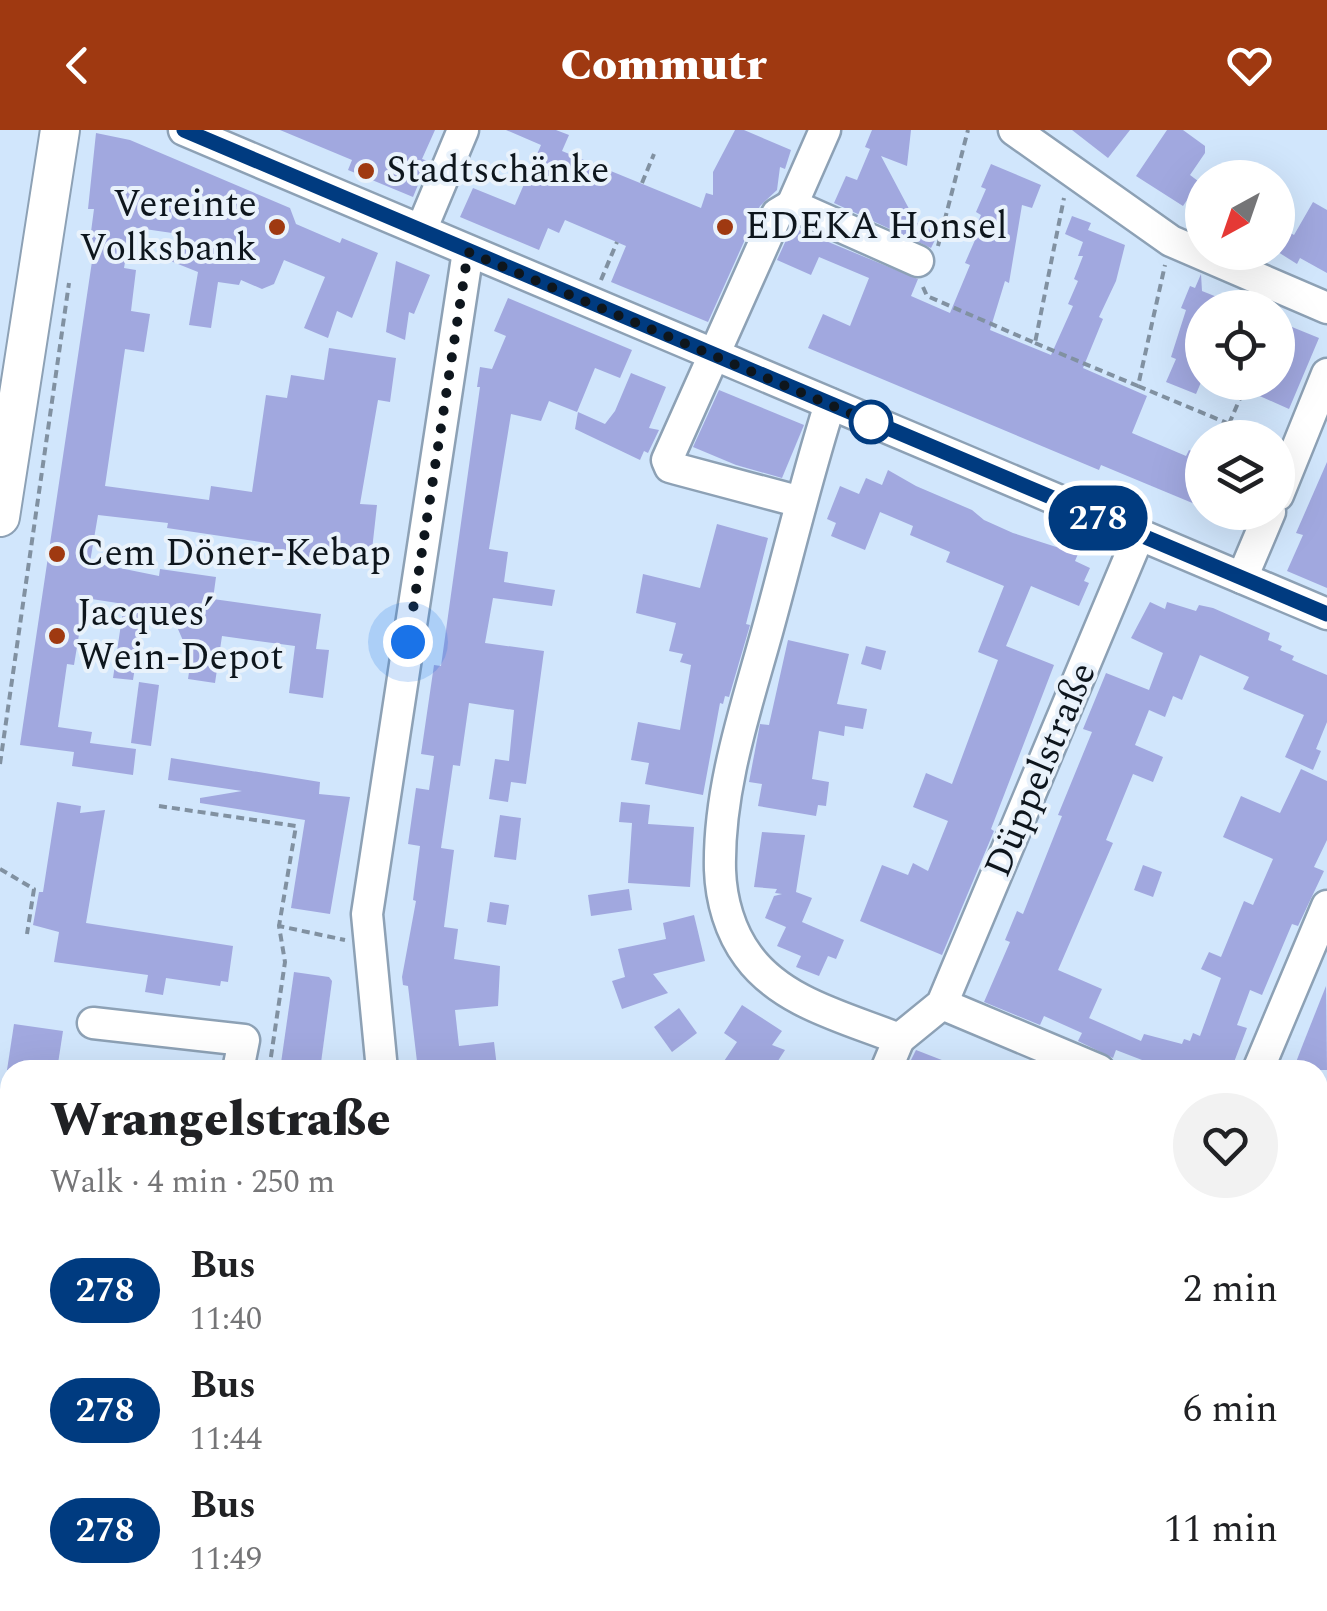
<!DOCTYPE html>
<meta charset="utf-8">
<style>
body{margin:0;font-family:Spectral,serif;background:#f2f2f2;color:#202124;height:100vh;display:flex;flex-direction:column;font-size:38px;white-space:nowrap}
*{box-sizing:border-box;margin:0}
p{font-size:32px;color:#757577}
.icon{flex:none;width:55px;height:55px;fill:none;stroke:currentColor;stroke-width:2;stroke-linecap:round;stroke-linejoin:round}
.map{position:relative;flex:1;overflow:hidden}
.side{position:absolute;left:0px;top:930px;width:1328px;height:552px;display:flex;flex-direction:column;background:#fff;border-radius:30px 30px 0 0;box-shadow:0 10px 40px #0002}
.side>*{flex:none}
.badge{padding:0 20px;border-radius:32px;font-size:35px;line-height:65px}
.needle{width:65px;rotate:220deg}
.buttons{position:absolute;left:1185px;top:30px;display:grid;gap:20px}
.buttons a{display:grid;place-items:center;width:110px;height:110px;border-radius:50%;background:#fff;box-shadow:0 10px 40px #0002;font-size:50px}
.you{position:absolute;width:50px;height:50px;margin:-25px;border:8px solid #fff;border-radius:50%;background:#1a73e8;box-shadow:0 0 0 15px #1a73e833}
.map>.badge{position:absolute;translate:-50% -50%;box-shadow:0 0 0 5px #fff}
.round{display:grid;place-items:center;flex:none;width:105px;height:105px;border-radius:52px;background:#f2f2f2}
.summary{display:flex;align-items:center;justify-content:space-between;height:170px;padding:0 50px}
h1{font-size:48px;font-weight:800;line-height:75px}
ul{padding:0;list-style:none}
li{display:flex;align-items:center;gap:30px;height:120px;padding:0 50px}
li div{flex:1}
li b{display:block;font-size:38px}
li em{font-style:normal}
li .badge{min-width:110px;font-weight:700;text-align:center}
header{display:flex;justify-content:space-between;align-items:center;height:130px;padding:0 50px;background:#9f3911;color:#fff;font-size:45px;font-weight:800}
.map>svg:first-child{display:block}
.green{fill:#cab2df}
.building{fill:#a1a8df}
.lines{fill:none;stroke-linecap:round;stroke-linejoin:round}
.minor-casing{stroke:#8da1b5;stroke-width:35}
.major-casing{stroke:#8da1b5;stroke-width:42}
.path{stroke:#8191a1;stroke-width:4;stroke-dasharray:8 5;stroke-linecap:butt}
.minor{stroke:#fff;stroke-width:30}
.major{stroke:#fff;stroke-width:38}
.line-casing{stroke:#fff;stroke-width:22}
.line{stroke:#003b80;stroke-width:15}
.walk{stroke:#0e161d;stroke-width:10;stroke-dasharray:0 18}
.poi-dot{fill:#9f3911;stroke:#e9f2fb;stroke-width:4}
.stop-dot{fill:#fff;stroke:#003b80;stroke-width:5}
.labels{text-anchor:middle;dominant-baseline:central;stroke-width:8;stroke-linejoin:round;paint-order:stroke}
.poi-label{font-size:38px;fill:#0e161d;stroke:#e9f2fb;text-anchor:start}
.street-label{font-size:38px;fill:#0e161d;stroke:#e9f2fb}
</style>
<header><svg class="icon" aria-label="back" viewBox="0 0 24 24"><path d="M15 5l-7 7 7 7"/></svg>Commutr<svg class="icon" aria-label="heart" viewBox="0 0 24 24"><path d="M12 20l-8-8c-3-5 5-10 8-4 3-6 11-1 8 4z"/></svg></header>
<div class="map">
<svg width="1327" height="1481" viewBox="0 0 1327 1481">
<rect width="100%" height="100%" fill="#d1e6fc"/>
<path class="green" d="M1318 1403 1327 1407V1481H497L495 1473 1318 1472Z"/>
<g class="building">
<path d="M280 0H435L422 29 428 31 413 67 348 40 352 30Z"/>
<path d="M506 0H556L569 5 562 21 701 78 706 63 713 65V42L735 0H744L791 20 785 39 780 37 777 60 760 76 708 192 611 152 626 116 565 90 559 103 548 98 539 120 460 87 473 58 515 75 541 15Z"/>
<path d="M872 0H911L907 36 881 26 916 92 938 104 931 118 834 73 846 46 857 50 870 19 865 17Z"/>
<path d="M1072 0H1130L1108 28Z"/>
<path d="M1167 0H1183L1205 16V23L1190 45 1202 54V76L1189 67 1183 76 1136 46Z"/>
<path d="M96 3 130 10 290 78 296 94 340 113 342 108 378 123 352 188 337 181 328 208 304 198 325 147 284 130 274 154 262 159 241 150 239 155 218 152 211 198 189 195 198 142 168 130 179 104 131 97 124 138 136 140 131 181 150 184 144 222 125 219 105 356 209 370 211 356 252 362 266 265 287 268 291 245 324 250 329 218 396 228 390 272 378 270 360 374 377 375 372 420H367V427L315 418 313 430 266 423 267 413 167 398 168 393 98 385 90 432 159 446 160 439 216 447 213 469 321 484 316 519 329 520 323 568 289 563 295 516 222 506 215 553 188 549 191 529 171 483 144 478 133 550 113 548 124 474 85 468 74 535 67 534 58 597 92 602 90 613 136 619 133 645 72 636 74 622 20 615 94 118 89 117 94 79H88Z"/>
<path d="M991 34 1041 55 1032 78 1022 75 1009 153 1005 151 990 200 1051 225 1073 176 1068 174 1078 151 1074 149 1083 126H1078L1083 112 1065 104 1072 86 1091 93 1088 100 1125 115 1116 151 1099 187 1103 189 1083 238 1147 266 1132 303 1186 326 1189 320 1202 326V377L1101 335 1099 340 808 218 823 184 850 196 869 148 819 127 811 145 777 130 792 97 918 149 911 166 950 183 970 135 965 133 975 110 971 108 981 85 976 82 986 59 981 57Z"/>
<path d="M1313 72 1327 80V143L1300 128 1297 134 1278 122V96L1294 105Z"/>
<path d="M396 131 430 145 414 184 409 182 405 210 386 202Z"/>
<path d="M1201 144 1202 161 1242 177 1202 178V250L1196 264 1166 252 1176 229 1171 227 1186 180 1181 178 1190 156 1195 158Z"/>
<path d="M508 168 632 220 620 248 595 238 577 282 549 271 541 291 511 284 489 419 508 422 504 452 555 460 552 476 493 468 485 513 544 521 526 654 511 652 508 672 489 669 495 629 509 631 514 580 469 573 460 636 453 635 441 718 454 720 444 797 458 799 454 829 500 836 498 876 455 880 459 916 494 912 497 937 418 940 408 856 403 855 402 847 416 771 413 770 420 716 408 714 416 658 429 660 434 626 421 624 434 535 441 536 480 257H477L480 237 492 239 506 206 494 201Z"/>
<path d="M1292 197 1319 208 1289 279 1228 252H1278V220L1282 222Z"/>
<path d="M631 243 666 257 649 298 659 300 648 323 644 321 640 330 575 299 578 282 605 294 615 281Z"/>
<path d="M719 260 804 295 782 348 736 335 693 317Z"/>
<path d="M1327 332V458L1287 441 1303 405 1296 403Z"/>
<path d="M888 340 916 356 972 380 984 390 1013 403 1078 424 1075 431 1090 438 1084 451 1089 453 1079 476 1031 456 1006 516 1054 535 991 699 994 701 942 825 860 791 882 735 908 745 913 733 928 741 948 691 913 677 926 643 952 654 998 530 978 522 1004 456 946 432 950 422 910 405 913 396 880 382 865 420 831 406 836 393 827 389 840 356 859 364 866 348 882 355Z"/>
<path d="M717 394 768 408 746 494 750 495 729 567 725 566 723 574 720 573 703 665 645 654 649 633 631 630 638 592 680 600 691 535 680 532 683 524 669 521 676 493 636 483 643 444 700 458Z"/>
<path d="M1150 472 1165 479 1167 472 1196 481 1199 475 1213 478 1270 503 1268 510 1282 516 1280 520 1294 526 1292 530 1327 545V592L1316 619 1321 621 1313 640 1285 627 1304 585 1243 559 1249 547 1200 525 1182 570 1173 566 1165 587 1149 580 1135 615 1163 627 1153 652 1133 644 1106 710 1113 713 1058 840 1102 859 1086 895 1089 888 1141 911 1144 904 1182 914 1184 909 1190 911 1193 903 1200 906 1221 848 1201 839 1209 822 1221 827 1244 771 1253 775 1273 729 1223 707 1241 666 1280 683 1301 639 1327 651V710L1314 737 1324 741 1298 796 1292 794 1262 865 1250 860 1237 895 1247 898 1231 940H1168L1116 920 1113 928 1078 911 1082 903 1044 886 1040 895 984 872 1010 812 1005 810 1017 781 1023 784 1062 686 1058 685 1092 602 1083 599 1106 543 1149 560 1163 523 1131 508Z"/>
<path d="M788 510 849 524 837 574 867 579 863 599 845 596 844 606 819 601 812 649 829 652 826 676 818 675 816 686 758 676 762 654 749 652 760 594 769 595Z"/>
<path d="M866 516 886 521 881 540 861 534Z"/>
<path d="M139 552 159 555 151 616 131 613Z"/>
<path d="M171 628 320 652 319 664 350 667 330 784 291 778 305 690 200 673V668L242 661 168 650Z"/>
<path d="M57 672 81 676 80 683 105 680 86 793 233 816 228 852 221 851 220 856 166 848 163 865 145 862 148 845 54 832 59 802 33 795 39 762H43Z"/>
<path d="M621 672 650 675 648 694 694 697 690 757 628 753 632 693 619 692Z"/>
<path d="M500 685 521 688 516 730 494 727Z"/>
<path d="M762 702 805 705 796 762 812 768 802 792 844 810 836 829 828 826 819 846 796 837 801 826 777 816 786 797 765 788 774 766 782 764 775 763 777 759 754 757Z"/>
<path d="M1143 735 1162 742 1153 767 1134 760Z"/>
<path d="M629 759 632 780 591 786 588 765Z"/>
<path d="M490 772 509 775 506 795 487 792Z"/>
<path d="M694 785 705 831 653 844 668 863 622 879 612 851 625 847 618 819 666 809 663 793Z"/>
<path d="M294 842 329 847 332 851 320 940H280Z"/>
<path d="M1326 856 1327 940H1293L1303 914Z"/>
<path d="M742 875 782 901 772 915 785 920 772 940H718L737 912 724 903Z"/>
<path d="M679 878 697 903 672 922 654 897Z"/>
<path d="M14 894 63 901 57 940H7Z"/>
<path d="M916 920 965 939 964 940H906Z"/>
</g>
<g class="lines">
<g class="minor-casing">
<g id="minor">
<path d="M184 0 1327 484"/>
<path d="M1014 0 1171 111 1327 178"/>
<path d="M792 75 777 84 667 330 670 337 677 339 801 372"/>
<path d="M792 75 918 131"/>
<path d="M792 75 825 0"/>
<path d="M422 98 463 0"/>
<path d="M830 274C806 349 788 426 767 502 746 578 718 659 720 740 721 770 730 802 748 826 782 873 847 888 899 909L942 874 1139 405"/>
<path d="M1278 365 1327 244"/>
<path d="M1242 448 1270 382"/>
<path d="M942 874 1099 940"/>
<path d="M93 893 244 910 238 940"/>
<path d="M382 940 367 784 468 121"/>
<path d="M886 940 899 909"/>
<path d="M1258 940 1327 776"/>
<path d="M0 1017 10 1019"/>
<path d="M1318 1374 1327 1378"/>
<path d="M463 1472 464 1481"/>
</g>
</g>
<g class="major-casing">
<path id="major" d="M0 387 60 0"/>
</g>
<g class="path">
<path d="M642 53 654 24"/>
<path d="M938 116 968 0"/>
<path d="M601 150 617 112"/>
<path d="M923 157 927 166 1035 213 1064 68"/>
<path d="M1035 213 1138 256 1165 135"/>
<path d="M1138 256 1263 308"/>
<path d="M1229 294 1247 252"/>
<path d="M0 634 69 153"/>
<path d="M159 676 296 696 279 796"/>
<path d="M0 739 34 759 27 804"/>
<path d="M269 940 285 832 279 796 345 810"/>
<path d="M1318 1116 1327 1120"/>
<path d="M1320 1170 1318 1160 1327 1133"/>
<path d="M0 1337 10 1340"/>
<path d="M35 1481 37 1472"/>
<path d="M216 1481 217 1472"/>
</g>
<use href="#minor" class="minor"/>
<use href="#major" class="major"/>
</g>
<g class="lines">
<g class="line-casing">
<path id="line" d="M184 0 1327 484"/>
</g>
<use href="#line" class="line"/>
<path class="walk" d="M408 512 468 122 871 292"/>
</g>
<g class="poi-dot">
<circle cx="366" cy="41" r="10"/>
<circle cx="277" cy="97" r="10"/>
<circle cx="725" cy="97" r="10"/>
<circle cx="57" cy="424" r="10"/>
<circle cx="57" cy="506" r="10"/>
</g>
<circle class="stop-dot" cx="871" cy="292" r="20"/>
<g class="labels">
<g class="poi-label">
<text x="386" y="41">Stadtschänke</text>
<text x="257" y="75" text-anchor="end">Vereinte<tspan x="257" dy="44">Volksbank</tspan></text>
<text x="745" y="97">EDEKA Honsel</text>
<text x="77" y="424">Cem Döner-Kebap</text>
<text x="77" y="484">Jacques’<tspan x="77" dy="44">Wein-Depot</tspan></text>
</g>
<g class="street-label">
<text transform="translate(1041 640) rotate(-67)">Düppelstraße</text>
</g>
</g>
</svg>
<div class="buttons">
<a><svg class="needle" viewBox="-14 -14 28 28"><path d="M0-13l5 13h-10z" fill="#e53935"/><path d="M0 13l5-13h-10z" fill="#757577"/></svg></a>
<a><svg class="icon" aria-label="locate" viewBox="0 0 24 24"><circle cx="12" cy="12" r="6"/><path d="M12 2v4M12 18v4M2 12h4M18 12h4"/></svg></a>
<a><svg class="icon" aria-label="layers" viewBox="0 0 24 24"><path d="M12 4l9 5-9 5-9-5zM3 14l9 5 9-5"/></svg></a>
</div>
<div class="you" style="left:408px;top:512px"></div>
<b class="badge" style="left:1098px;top:388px;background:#003b80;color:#fff">278</b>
<section class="side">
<div class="summary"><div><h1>Wrangelstraße</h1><p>Walk · 4 min · 250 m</p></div><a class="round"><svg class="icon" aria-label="heart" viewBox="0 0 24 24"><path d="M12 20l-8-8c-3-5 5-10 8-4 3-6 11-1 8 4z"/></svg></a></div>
<ul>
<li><span class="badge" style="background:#003b80;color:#fff">278</span><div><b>Bus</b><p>11:40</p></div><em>2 min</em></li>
<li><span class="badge" style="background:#003b80;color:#fff">278</span><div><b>Bus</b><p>11:44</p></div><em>6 min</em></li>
<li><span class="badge" style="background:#003b80;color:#fff">278</span><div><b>Bus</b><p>11:49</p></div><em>11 min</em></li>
</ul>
</section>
</div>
